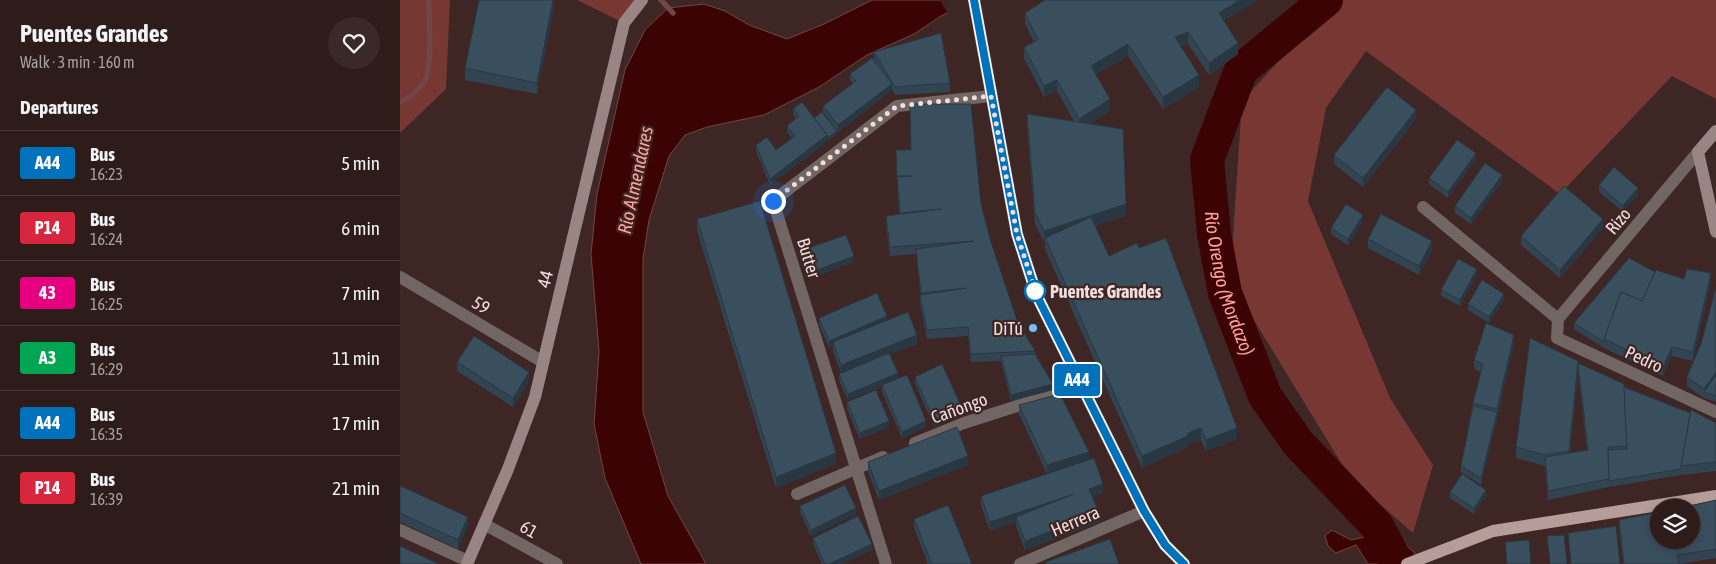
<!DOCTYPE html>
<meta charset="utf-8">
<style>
body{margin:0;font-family:"Asap Condensed",sans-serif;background:#3a2928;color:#f1f3f6;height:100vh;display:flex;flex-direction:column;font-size:19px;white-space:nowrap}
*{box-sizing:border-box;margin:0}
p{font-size:16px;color:#a7a1a3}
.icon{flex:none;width:28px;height:28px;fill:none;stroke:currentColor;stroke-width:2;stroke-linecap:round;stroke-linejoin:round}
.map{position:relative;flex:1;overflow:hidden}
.panel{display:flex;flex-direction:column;background:#2e1c1b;width:400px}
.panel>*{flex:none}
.badge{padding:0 10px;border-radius:4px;font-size:18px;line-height:32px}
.tools{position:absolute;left:1250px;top:499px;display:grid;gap:10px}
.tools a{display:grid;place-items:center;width:50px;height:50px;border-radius:50%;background:#2e1c1b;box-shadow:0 2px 12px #0003,0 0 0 1px #493a3a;font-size:25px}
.you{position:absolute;width:25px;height:25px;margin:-12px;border:4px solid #fff;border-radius:50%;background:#1a73e8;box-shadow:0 0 0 8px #1a73e833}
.map>.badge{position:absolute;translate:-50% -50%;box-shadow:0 0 0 2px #fff}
h2{padding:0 20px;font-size:19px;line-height:45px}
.round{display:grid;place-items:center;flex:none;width:52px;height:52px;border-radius:26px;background:#3a2928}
.overview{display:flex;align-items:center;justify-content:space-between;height:85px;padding:0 20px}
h1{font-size:24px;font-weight:700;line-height:38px}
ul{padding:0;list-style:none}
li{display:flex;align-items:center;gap:15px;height:65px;padding:0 20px;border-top:1px solid #493a3a}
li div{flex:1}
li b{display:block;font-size:19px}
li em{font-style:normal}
li .badge{min-width:55px;font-weight:700;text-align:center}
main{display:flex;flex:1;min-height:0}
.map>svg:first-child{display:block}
.green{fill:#773733}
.water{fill:#3c0305;stroke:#724546}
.pier{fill:#3e2624}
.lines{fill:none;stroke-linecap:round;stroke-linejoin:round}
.stream{stroke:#724546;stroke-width:5.5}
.river{stroke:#3c0305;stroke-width:34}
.street{stroke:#726664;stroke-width:12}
.secondary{stroke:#998583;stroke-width:12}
.primary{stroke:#b79d9a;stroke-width:12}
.wall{fill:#324451}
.shaded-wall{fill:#293742}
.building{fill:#3a4f5e;stroke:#293742}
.line-casing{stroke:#fff;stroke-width:11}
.line{stroke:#0072bc;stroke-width:8}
.walk{stroke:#efdedc;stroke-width:5;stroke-dasharray:0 9}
.stop-dot{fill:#fff;stroke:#0072bc;stroke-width:2.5}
.poi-dot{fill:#74c0f6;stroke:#3e2624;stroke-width:2}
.labels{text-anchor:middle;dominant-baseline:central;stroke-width:4.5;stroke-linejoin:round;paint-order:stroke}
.street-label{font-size:18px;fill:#efdedc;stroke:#3e2624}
.stop-label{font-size:18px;font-weight:bold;fill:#efdedc;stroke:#3e2624;text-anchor:start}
.poi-label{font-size:18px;fill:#efdedc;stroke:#3e2624;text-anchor:end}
.water-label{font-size:19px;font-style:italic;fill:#ffa299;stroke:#3e2624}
</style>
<main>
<section class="panel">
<div class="overview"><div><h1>Puentes Grandes</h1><p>Walk · 3 min · 160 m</p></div><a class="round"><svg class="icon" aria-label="heart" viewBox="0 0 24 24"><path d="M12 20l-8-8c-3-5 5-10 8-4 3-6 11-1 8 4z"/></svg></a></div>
<h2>Departures</h2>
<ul>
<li><span class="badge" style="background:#0072bc;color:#fff">A44</span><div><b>Bus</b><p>16:23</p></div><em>5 min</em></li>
<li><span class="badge" style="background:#d7263d;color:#fff">P14</span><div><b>Bus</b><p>16:24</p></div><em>6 min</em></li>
<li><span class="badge" style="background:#e6007e;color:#fff">43</span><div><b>Bus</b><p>16:25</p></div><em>7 min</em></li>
<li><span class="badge" style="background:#00a651;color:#fff">A3</span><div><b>Bus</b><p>16:29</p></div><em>11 min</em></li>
<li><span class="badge" style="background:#0072bc;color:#fff">A44</span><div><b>Bus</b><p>16:35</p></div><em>17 min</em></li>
<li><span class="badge" style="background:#d7263d;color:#fff">P14</span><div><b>Bus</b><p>16:39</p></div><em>21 min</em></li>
</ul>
</section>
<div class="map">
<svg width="1316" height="564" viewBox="0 0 1316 564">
<rect width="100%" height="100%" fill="#3e2624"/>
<g class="green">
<path d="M0 0H50L46 89 0 133Z"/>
<path d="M177 0H242L224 23Z"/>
<path d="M935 0H1316V99L1272 76 1160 194 966 51 926 108 908 201 990 398 1033 465 1013 533 951 479 830 281 842 101Z"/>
</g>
<g class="water">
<path d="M472 0H574L541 16 514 34 467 55 419 87 364 115 307 127 285 135 269 156 249 220 243 259V412L268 496 306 564H241L205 478 194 424 199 351 191 254 197 194 225 70 245 30 268 8 304 4 325 11 349 25 387 39 424 24Z"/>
<path d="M956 487 987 513 995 537 1014 552 1018 564H968L956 545 936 553 928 546 925 536 932 530 951 540 964 537 966 533 959 527C958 513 952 510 940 504Z"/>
</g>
<path class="pier" d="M540 0H577L549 15Z"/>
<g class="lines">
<g class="stream">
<path d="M261 0 273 13"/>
<path d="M0 102C9 98 19 90 24 82 33 68 29 18 29 0"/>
</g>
<path class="river" id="s1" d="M926 0 841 70 807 160 814 234 825 293 865 396 898 443 977 526 997 564"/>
<g class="street">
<path d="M1298 152 1158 319 1157 338 1316 412"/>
<path d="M1023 207 1158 319"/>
<path d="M0 277 143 362"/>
<path d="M515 443 564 423 680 386"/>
<path d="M397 494 483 457"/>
<path d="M84 524 157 564"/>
<path d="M0 530 68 561"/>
<path d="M486 564 373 201 497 106 591 96"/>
<path d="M620 564 744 511"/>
</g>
<g class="secondary">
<path d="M1316 131 1298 152 1316 232"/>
<path d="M67 564 108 469 135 397 224 23 242 0"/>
</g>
<g class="primary">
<path d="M574 0 617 234 637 296 744 511 765 545 784 564"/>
<path d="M1007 564 1093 531 1316 496"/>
</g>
</g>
<g class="wall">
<path d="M154 0V7L137 94 65 80V68Z"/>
<path d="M625 13 824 21 838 54 809 75 788 44 781 46 799 87 763 109 728 56 696 74 710 111 690 124 726 216 695 225 709 256 739 248 837 439 806 451 801 440 788 444V447L742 468 645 249V242H644L635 224 627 125V114L674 121 657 91 644 97 624 58V47L634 42 625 24Z"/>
<path d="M474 52 550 83V92L495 95 492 90 438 132 423 112V106L453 83 450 80V74L474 61Z"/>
<path d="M393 109 414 118 437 134 370 185 356 151V145L376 150 392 138 387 132V126L396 118 393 115Z"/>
<path d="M1016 119 963 187 934 164V155Z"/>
<path d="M496 150 581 204 590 239 618 323 635 351V354L653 390 611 401 601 361 571 362 568 336 527 339 520 304 521 295 516 254 490 256 486 225V216L499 215 497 185Z"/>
<path d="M1076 159 1048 198 1029 184V178Z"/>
<path d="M1102 181 1071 224 1055 213V206Z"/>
<path d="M1199 185 1238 194 1223 212 1199 192Z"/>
<path d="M297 219 436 464 376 488 297 231Z"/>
<path d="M963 221 948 245 931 234V228Z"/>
<path d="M1203 228 1160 278 1121 245V236Z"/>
<path d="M968 239 1032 250 1019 275 968 248Z"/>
<path d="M400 251 454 262 409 279 400 258Z"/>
<path d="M1255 272 1284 279 1311 282 1293 361 1272 356 1263 376 1204 348 1174 329V323Z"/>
<path d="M1077 275 1060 306 1041 296V290Z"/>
<path d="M1316 287V402L1304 398 1287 386V377L1301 344Z"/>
<path d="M1104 300 1089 323 1068 310V304Z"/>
<path d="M419 318 487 321 517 344 490 354 498 379 526 427 502 438 482 392V386L448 400 439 380V374L441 373 433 351V346L429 348 419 324Z"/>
<path d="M1114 344 1097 418 1081 485 1061 472V466L1073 403 1081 372 1074 369V360Z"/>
<path d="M57 362 129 381 113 407 57 371Z"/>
<path d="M1178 363 1224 387 1316 423V471L1281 475 1209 487 1148 500 1145 466 1116 458V447L1178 372 1170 453 1187 450 1178 372Z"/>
<path d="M515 377 562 414 534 427 515 383Z"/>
<path d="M447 402 489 427 460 439 447 409Z"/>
<path d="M619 405 689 460 703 493 692 497 699 522 625 550 616 526V522L590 531 581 505V496L647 474 619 414Z"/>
<path d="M468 462 568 465 479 500 468 471Z"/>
<path d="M0 488 68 526 58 549 0 522Z"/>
<path d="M1050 492 1086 496 1074 514 1050 498Z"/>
<path d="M1316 500V562V558L1280 564H1223L1219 529V520Z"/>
<path d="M400 506 456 514 411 536 400 512Z"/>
<path d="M514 519 572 564H528L514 527Z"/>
<path d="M413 538 472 550 442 564H422L413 544Z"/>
</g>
<g class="shaded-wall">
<path d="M153 0H154V7L137 94V83Z"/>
<path d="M840 0H858L819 24V13Z"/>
<path d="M788 32V44L775 48V37Z"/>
<path d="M838 43V54L809 75V63Z"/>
<path d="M728 44V56L691 77V66Z"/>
<path d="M799 75V87L763 109V97Z"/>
<path d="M657 80V91L644 97V86Z"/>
<path d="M492 84V90L438 132V125Z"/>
<path d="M710 99V111L679 130V119Z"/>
<path d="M1016 110V119L963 187V178Z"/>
<path d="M437 131V134L370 185V179L427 135Z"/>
<path d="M1076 153V159L1048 198V192Z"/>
<path d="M1102 175V181L1071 224V218Z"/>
<path d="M1238 188V194L1223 212V206Z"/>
<path d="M726 204V216L646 241 645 238V242H644V231Z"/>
<path d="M963 215V221L948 245V239Z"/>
<path d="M1203 219V228L1160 278V270Z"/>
<path d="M1032 241V250L1019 275V266Z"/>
<path d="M454 256V262L409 279V273Z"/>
<path d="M1077 269V275L1060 306V300Z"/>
<path d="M1311 273V282L1293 361V352Z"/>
<path d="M1104 294V300L1089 323V317Z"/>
<path d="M487 316V322L433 342V346L429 348V341Z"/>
<path d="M517 335V344L441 374V365Z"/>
<path d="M1114 335V344L1081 485V478L1097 412Z"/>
<path d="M1272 347V356L1263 376V367Z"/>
<path d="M1178 361V372L1169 462V451Z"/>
<path d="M129 372V381L113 407V398Z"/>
<path d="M1316 372V381L1304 392V389Z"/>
<path d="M498 373V379L448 400V394Z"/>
<path d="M653 384V390L611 401V395Z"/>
<path d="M562 408V414L534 427V420Z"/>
<path d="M489 421V427L460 439V433Z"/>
<path d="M526 421V427L502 438V432Z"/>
<path d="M801 428V440L788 444V447L742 468V456L788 433Z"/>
<path d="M837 428V439L806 451V440Z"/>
<path d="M689 452V461L647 474V465Z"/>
<path d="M436 453V464L376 488V477Z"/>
<path d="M568 456V465L479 500V491Z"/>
<path d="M703 484V493L689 498V489Z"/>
<path d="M1086 490V496L1074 514V508Z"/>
<path d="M674 494 616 517V522L590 531V522Z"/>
<path d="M456 508V514L411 536V530Z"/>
<path d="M699 513V522L625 550V541Z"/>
<path d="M68 517V526L58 549V540Z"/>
<path d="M472 544V550L442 564H429Z"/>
</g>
<g class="building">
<path d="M79 0H153L137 83 65 68Z"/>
<path d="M645 0H840L819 13 838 43 809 63 788 32 775 37 799 75 763 97 728 44 691 66 710 99 679 119 657 80 644 86 624 47 638 40 625 13Z"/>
<path d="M541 33 550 83 495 87 474 52Z"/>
<path d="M472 58 492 84 438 125 423 106 456 81 450 74Z"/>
<path d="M987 87 1016 110 963 178 934 155Z"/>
<path d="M402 102 427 135 370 179 356 145 367 137 376 150 395 136 387 126 399 116 393 109Z"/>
<path d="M510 104H571L581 204 590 239 618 323 635 351 571 354 568 327 527 330 520 295 567 288 521 293 516 249 574 241 490 247 486 216 541 209 500 213 497 177 512 176H497L496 150H511Z"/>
<path d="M422 112 437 131 427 138V135L414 118Z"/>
<path d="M627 114 723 129 726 204 644 231 635 213Z"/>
<path d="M1057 140 1076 153 1048 192 1029 178Z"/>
<path d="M1085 163 1102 175 1071 218 1055 206Z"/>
<path d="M1214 167 1238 188 1223 206 1199 185Z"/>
<path d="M1164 186 1203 219 1160 270 1121 236Z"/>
<path d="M360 201 436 453 376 477 297 219Z"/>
<path d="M946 204 963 215 948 239 931 228Z"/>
<path d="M981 214 1032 241 1019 266 968 239Z"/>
<path d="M691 217 709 256 737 243 739 248 766 238 837 428 806 440 801 428 788 433V436L742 456 645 238Z"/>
<path d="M446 235 454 256 409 273 400 251Z"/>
<path d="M1229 258 1255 272 1242 301 1221 292 1204 339V342L1174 323Z"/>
<path d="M1058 259 1077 269 1060 300 1041 290Z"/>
<path d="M1287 269 1311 273 1293 352 1272 347 1263 367 1204 339 1221 292 1242 301 1256 270 1284 279Z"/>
<path d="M1082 280 1104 294 1089 317 1068 304Z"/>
<path d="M1316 287V372L1304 389 1287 377 1301 344Z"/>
<path d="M477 293 487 316 429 341 419 318Z"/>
<path d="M508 312 517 335 441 365 433 342Z"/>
<path d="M1086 323 1114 335 1097 409 1073 403 1083 364 1074 360Z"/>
<path d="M74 336 129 372 113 398 57 362Z"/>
<path d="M1130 338 1178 361 1169 451 1145 455 1116 447Z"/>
<path d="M489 353 498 373 448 394 439 374Z"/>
<path d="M635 354 653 384 611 395 601 356Z"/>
<path d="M1178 363 1224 384 1227 446 1208 447 1209 479 1148 491 1145 457 1188 450Z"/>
<path d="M542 364 562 408 534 420 515 377Z"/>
<path d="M507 375 526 421 502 432 482 385Z"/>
<path d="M1316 375V396L1304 392Z"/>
<path d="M1224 387 1290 413 1281 469 1209 481 1208 450 1227 449Z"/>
<path d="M476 390 489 421 460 433 447 402Z"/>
<path d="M660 394 689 452 647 465 619 405Z"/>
<path d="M1073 406 1097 412 1081 478 1061 466Z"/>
<path d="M1291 410 1316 423V462L1281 466Z"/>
<path d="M557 427 568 456 479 491 468 462Z"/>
<path d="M694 458 703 484 689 489 699 513 625 541 616 517 674 494 590 522 581 496Z"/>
<path d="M1062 474 1086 490 1074 508 1050 492Z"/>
<path d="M445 485 456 508 411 530 400 506Z"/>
<path d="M1 486 68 517 58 540 0 513V488Z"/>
<path d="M1316 500V553V549L1277 555 1279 564H1224L1219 520 1259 512V540H1291V508H1281Z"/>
<path d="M548 505 572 564H532L514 519Z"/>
<path d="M458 516 472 544 429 564H425L413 538Z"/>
<path d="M1216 526 1220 564H1171L1168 533Z"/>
<path d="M1164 535 1167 564H1150L1147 536Z"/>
<path d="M710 539 719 564H646V562Z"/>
<path d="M1129 540 1131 564H1107L1105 542Z"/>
<path d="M0 546 39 564H0Z"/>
</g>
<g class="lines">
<g class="line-casing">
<path id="line" d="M574 0 617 234 637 296 744 511 765 545 784 564"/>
</g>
<use href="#line" class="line"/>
<path class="walk" d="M373 201 497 106 591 96 617 234 637 296 635 291"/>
</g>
<circle class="stop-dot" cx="635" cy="291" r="10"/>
<circle class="poi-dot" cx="633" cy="328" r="5"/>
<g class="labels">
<g class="street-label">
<text transform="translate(1218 221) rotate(-50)">Rizo</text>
<text transform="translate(409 258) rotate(73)">Butter</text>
<text transform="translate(145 279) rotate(-76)">44</text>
<text transform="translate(81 305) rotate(31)">59</text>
<text transform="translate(1244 359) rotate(25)">Pedro</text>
<text transform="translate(559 408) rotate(-20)">Cañongo</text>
<text transform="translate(675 521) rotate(-23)">Herrera</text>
<text transform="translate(129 529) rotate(29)">61</text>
</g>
<g class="stop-label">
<text x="650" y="291">Puentes Grandes</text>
</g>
<g class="poi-label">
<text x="623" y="328">DiTú</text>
</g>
<g class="water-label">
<text transform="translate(235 180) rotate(-78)">Río Almendares</text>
<text stroke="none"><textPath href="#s1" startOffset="332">Río Orengo (Mordazo)</textPath></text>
</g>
</g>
</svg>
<div class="tools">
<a><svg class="icon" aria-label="layers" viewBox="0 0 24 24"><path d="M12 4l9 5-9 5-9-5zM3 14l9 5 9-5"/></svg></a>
</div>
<div class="you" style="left:373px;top:201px"></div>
<b class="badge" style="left:677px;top:380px;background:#0072bc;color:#fff">A44</b>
</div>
</main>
